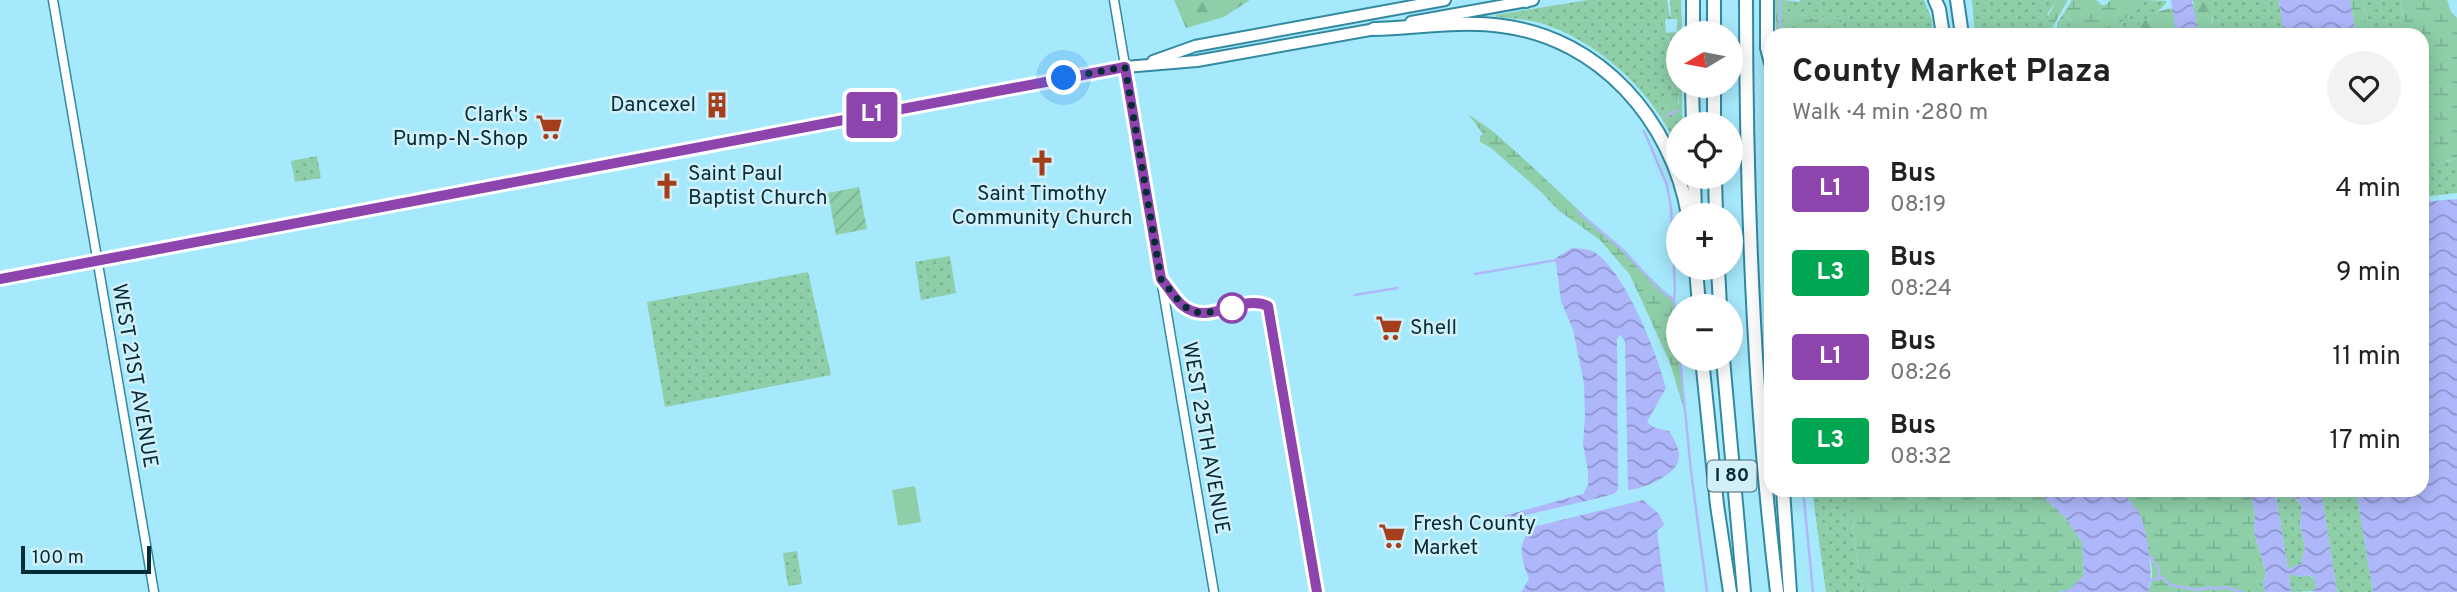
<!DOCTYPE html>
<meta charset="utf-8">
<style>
body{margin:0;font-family:Overpass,sans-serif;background:#f2f2f2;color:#222;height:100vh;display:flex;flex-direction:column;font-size:26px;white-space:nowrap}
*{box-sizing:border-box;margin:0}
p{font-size:23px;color:#767676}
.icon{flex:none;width:38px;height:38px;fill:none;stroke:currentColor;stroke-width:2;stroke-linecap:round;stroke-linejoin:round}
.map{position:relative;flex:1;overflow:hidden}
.sheet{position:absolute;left:1764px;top:28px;width:665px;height:469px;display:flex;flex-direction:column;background:#fff;border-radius:21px;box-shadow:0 4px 18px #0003}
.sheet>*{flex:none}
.badge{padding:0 14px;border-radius:5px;font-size:24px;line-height:46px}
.needle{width:46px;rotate:260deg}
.tools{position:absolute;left:1666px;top:21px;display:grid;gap:14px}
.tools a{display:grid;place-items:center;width:77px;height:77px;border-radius:50%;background:#fff;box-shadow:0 4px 18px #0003;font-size:35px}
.scale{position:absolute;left:21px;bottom:18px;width:130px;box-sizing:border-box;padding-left:7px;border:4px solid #062c36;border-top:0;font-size:19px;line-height:24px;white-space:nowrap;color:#062c36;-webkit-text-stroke:5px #d1f0fa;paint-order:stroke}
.you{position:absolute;width:35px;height:35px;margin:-18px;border:5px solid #fff;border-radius:50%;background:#1a73e8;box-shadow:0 0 0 10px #1a73e833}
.map>.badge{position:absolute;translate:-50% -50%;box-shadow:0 0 0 4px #fff}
.round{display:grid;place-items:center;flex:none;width:74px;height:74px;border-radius:37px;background:#f2f2f2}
.summary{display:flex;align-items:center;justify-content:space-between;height:119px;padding:0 28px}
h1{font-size:33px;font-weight:700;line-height:52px}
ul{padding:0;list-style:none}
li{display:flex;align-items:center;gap:21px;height:84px;padding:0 28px}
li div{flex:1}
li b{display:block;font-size:26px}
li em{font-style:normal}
li .badge{min-width:77px;font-weight:700;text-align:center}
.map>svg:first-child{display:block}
.grass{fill:url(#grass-dots)}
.forest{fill:url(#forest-firs)}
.wetland{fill:url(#wetland-marsh)}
.garden{fill:url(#garden-furrows)}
.pitch{fill:#8ecfa9}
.water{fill:url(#water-waves)}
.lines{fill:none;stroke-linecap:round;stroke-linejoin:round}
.stream{stroke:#afb7fb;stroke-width:2.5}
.minor-casing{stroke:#328aa1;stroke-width:11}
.major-casing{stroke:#328aa1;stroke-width:14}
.highway-casing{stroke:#328aa1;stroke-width:16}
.minor{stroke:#fff;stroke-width:8}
.major{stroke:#fff;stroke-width:10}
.highway{stroke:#fff;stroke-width:12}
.line-casing{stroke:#fff;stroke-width:16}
.line{stroke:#8e44ad;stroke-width:10}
.walk{stroke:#062c36;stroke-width:7;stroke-dasharray:0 12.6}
.stop-dot{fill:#fff;stroke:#8e44ad;stroke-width:3.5}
.labels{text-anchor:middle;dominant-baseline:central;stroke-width:5;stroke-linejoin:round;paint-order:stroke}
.shield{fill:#d1f0fa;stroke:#436771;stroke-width:2}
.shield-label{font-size:19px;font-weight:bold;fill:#062c36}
.poi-label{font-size:21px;fill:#062c36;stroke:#d1f0fa;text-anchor:start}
.street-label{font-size:21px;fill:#062c36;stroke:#d1f0fa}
</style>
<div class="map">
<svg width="2457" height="592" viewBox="0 0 2457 592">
<defs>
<pattern id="grass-dots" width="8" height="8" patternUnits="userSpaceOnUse" patternTransform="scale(1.75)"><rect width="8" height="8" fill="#8ecfa9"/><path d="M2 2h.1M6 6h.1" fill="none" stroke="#79b292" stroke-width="1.8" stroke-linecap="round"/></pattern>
<pattern id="forest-firs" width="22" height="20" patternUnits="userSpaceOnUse" patternTransform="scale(1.75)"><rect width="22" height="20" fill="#8ecfa9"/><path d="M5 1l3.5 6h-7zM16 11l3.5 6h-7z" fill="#79b292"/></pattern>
<pattern id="wetland-marsh" width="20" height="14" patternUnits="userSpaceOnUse" patternTransform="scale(1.75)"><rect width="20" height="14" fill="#8ecfa9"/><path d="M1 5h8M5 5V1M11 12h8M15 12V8" fill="none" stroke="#79b292"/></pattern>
<pattern id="garden-furrows" width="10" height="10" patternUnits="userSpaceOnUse" patternTransform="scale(1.75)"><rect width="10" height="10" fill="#8ecfa9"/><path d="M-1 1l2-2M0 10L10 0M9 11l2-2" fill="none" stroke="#79b292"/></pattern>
<pattern id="water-waves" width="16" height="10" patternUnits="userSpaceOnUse" patternTransform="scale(1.75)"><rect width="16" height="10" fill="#afb7fb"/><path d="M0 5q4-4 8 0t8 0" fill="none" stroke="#8c95cc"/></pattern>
</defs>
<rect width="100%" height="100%" fill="#a7e9fc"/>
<g class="grass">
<path d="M1588 0H1667L1670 17H1671L1670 0H1681L1682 33H1679L1677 19H1663C1664 24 1664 32 1666 36 1667 40 1671 41 1673 45 1679 59 1673 98 1665 111L1679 104V86H1682V124H1678V149C1655 95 1604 46 1549 26 1532 19 1514 19 1496 17L1495 15Z"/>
<path d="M1784 0 1799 2 1801 0H1924L1932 20V35H1837L1843 22 1841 17 1812 18 1788 12Z"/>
<path d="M1972 0H2057L2048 13 2047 29 2044 35H1975Z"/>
<path d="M2145 0 2167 1C2163 10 2132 31 2121 35 2120 35 2110 35 2109 35Z"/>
<path d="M2192 0H2279L2284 35H2207L2213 20 2209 3H2194Z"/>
<path d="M2363 0H2400L2406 35H2369Z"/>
<path d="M2064 13 2070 20 2073 28H2082L2091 35H2057V23Z"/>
<path d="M2422 126 2425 141 2447 161 2457 159V193L2422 197Z"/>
<path d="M317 156 321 178 295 182 291 161Z"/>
<path d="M950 256 956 293 921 300 915 262Z"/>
<path d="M808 272 831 375 665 407 647 302Z"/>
<path d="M1812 490H1847L1862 592H1826Z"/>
<path d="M2275 490H2293L2292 494 2302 507 2300 525 2305 547 2301 564 2288 569Z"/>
<path d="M2321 490H2356L2373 592H2337Z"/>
<path d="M797 551 802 584 788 586 783 553Z"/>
<path d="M2292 574 2299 577 2308 575 2316 580 2315 591 2291 592 2289 576Z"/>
</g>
<g class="forest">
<path d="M1174 0H1250L1224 17 1186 28Z"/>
<path d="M2209 2C2215 15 2212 22 2207 35H2199L2193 10 2194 3Z"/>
<path d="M2173 8 2176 30 2174 33 2162 35H2121L2137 26 2155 12Z"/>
</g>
<g class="wetland">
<path d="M1775 0H1784L1788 12 1812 18 1841 17C1844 24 1841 29 1837 35H1776Z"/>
<path d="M2057 0H2068L2048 35H2044L2047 29 2043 25Z"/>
<path d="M2072 0H2096L2102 5H2106L2110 0H2145L2109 35H2091L2082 29 2071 27 2070 19 2064 13Z"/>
<path d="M2350 0H2363L2369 35H2356Z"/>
<path d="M2400 0H2447L2451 12 2457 18V159C2448 160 2438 163 2431 155 2416 138 2422 60 2422 35H2406Z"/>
<path d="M1663 19H1665L1666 33 1677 32V19C1680 36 1682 103 1675 118L1670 117 1665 111C1673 98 1680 58 1672 44 1666 32 1663 40 1663 19Z"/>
<path d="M1468 114 1494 132 1537 171 1674 300 1685 413 1670 363 1630 275 1600 240 1558 210 1541 192 1491 148 1480 142V136L1483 134Z"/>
<path d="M1847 490H2036L2065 517 2082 542 2084 575 2070 589 2059 592H1862Z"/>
<path d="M2120 490H2250L2255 514 2254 532 2266 573 2263 583 2265 592H2148C2163 559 2133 520 2120 490Z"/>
</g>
<path class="garden" d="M859 187 867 229 836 235 828 193Z"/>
<path class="pitch" d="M915 486 921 522 898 526 892 490Z"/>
<g class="water">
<path d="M2171 0H2192L2199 35H2176Z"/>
<path d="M2279 0H2350L2356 35H2284Z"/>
<path d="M2457 199V592H2373L2356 490H2422V202Z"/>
<path d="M1572 248C1579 248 1588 249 1594 252 1625 271 1657 353 1666 388L1647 422 1653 427 1669 431C1673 438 1680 448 1679 458 1677 475 1644 489 1628 490L1625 341 1620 335 1617 339 1618 490 1614 494 1603 497 1505 520 1503 516 1583 494 1588 485V471L1583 444 1585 416 1584 383 1573 330 1561 301 1556 263 1551 261Z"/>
<path d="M2036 490H2120C2125 497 2133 504 2138 511 2147 527 2155 576 2148 592H2059L2070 589 2084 575 2082 542 2065 517Z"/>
<path d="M2250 490H2275L2288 569 2301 564 2305 547 2300 525 2302 507 2297 499 2293 498V490H2321L2337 592H2313L2316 586 2313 577 2308 575 2299 577 2292 574 2289 576 2291 592H2265L2263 583 2266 573 2254 532 2255 514Z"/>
<path d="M1643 500 1659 514 1664 525 1657 531 1665 592H1521L1529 579C1521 559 1516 543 1533 527Z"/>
</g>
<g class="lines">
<g class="stream">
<path d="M1780 0V35"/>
<path d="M1768 109 1771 111"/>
<path d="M1667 116 1677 110"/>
<path d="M1644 131 1667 185 1671 207 1675 289 1674 300"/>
<path d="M1771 186V197"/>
<path d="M1577 211 1624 251 1660 290 1674 300 1678 339"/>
<path d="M1475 274 1551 261"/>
<path d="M1355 295 1397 288"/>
<path d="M1680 359 1691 471 1707 592"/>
<path d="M1803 490 1813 592"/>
<path d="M2147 558 2151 557 2158 568 2159 576 2162 578"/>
<path d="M2151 580 2163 578 2170 585 2198 590 2211 587 2215 589 2225 587 2242 592"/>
</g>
<g class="minor-casing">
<g id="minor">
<path d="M53 0 154 592"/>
<path d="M1114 0 1214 592"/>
<path d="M1163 281 1183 306 1202 314"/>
</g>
</g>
<g class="major-casing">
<g id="major">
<path d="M1411 22 1533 0"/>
<path d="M1153 61 1195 46 1445 0"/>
<path d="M0 279 1125 67 1197 61 1381 28"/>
</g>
</g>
<g class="highway-casing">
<g id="highway">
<path d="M1526 0V1"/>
<path d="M1746 0C1746 198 1753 395 1777 592"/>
<path d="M1767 0V48L1771 63"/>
<path d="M1935 0 1939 9 1943 35"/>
<path d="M1957 0 1962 35"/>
<path d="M1374 29C1416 28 1459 20 1502 26 1600 38 1672 121 1688 215"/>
<path d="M1693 33V0"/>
<path d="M1714 33V0"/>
<path d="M1692 86 1693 124"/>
<path d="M1714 86V124"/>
<path d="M1694 177 1695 215"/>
<path d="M1715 177 1716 215"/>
<path d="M1696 268 1699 306"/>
<path d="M1718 268 1720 306"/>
<path d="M1702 359 1717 505 1730 592"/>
<path d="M1723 359 1744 592"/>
<path d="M1783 490 1790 592"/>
</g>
</g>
<use href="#minor" class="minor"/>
<use href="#major" class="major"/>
<use href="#highway" class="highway"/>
</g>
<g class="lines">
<g class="line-casing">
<path id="line" d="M0 279 1125 67 1161 279C1168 287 1174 298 1182 305 1209 328 1240 293 1268 306L1317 592"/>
</g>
<use href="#line" class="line"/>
<path class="walk" d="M1064 78 1125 67 1161 279C1189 313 1187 318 1232 308"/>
</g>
<defs>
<g id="building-bare" transform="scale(2.1)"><path d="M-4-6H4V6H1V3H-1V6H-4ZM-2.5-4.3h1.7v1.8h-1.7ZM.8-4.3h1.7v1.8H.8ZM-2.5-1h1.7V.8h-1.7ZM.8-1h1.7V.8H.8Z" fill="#a53f1b" stroke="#d1f0fa" stroke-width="2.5" paint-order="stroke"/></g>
<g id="supermarket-bare" transform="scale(2.1)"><path d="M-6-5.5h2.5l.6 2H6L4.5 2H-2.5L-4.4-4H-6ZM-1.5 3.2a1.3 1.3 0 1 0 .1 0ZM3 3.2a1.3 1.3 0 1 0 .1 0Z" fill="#a53f1b" stroke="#d1f0fa" stroke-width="2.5" paint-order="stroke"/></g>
<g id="church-bare" transform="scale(2.1)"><path d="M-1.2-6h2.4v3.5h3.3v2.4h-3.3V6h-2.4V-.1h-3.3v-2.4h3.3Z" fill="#a53f1b" stroke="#d1f0fa" stroke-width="2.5" paint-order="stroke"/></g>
</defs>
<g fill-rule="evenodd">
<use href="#building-bare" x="717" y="105"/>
<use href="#supermarket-bare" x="549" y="127"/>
<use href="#church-bare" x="1042" y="163"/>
<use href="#church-bare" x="667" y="186"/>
<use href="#supermarket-bare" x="1389" y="328"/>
<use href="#supermarket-bare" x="1392" y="536"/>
</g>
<circle class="stop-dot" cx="1232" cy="308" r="14"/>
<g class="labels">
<rect class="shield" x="1707.5" y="460.5" width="49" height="31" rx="5"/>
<g class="shield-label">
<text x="1732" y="476">I 80</text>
</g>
<g class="poi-label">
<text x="696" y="105" text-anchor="end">Dancexel</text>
<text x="528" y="115" text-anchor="end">Clark's<tspan x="528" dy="24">Pump-N-Shop</tspan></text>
<text x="688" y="174">Saint Paul<tspan x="688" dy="24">Baptist Church</tspan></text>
<text x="1042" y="194" text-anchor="middle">Saint Timothy<tspan x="1042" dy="24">Community Church</tspan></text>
<text x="1410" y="328">Shell</text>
<text x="1413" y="524">Fresh County<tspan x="1413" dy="24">Market</tspan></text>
</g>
<g class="street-label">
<text transform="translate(134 376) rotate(80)">WEST 21ST AVENUE</text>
<text transform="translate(1205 438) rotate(80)">WEST 25TH AVENUE</text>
</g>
</g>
</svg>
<div class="tools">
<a><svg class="needle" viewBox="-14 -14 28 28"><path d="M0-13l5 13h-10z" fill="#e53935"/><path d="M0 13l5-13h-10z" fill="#767676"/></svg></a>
<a><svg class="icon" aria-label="locate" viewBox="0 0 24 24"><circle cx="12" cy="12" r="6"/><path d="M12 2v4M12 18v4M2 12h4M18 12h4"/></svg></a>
<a>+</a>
<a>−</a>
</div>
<div class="scale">100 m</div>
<div class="you" style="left:1064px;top:78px"></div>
<b class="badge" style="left:872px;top:115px;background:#8e44ad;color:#fff">L1</b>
<section class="sheet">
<div class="summary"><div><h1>County Market Plaza</h1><p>Walk · 4 min · 280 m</p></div><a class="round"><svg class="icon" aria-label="heart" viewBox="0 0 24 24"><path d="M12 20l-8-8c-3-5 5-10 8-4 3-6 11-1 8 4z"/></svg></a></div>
<ul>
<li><span class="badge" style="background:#8e44ad;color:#fff">L1</span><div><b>Bus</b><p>08:19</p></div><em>4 min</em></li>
<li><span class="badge" style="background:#00a651;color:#fff">L3</span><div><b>Bus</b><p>08:24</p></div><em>9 min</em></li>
<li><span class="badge" style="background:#8e44ad;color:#fff">L1</span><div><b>Bus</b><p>08:26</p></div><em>11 min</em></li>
<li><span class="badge" style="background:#00a651;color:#fff">L3</span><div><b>Bus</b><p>08:32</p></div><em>17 min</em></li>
</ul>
</section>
</div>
